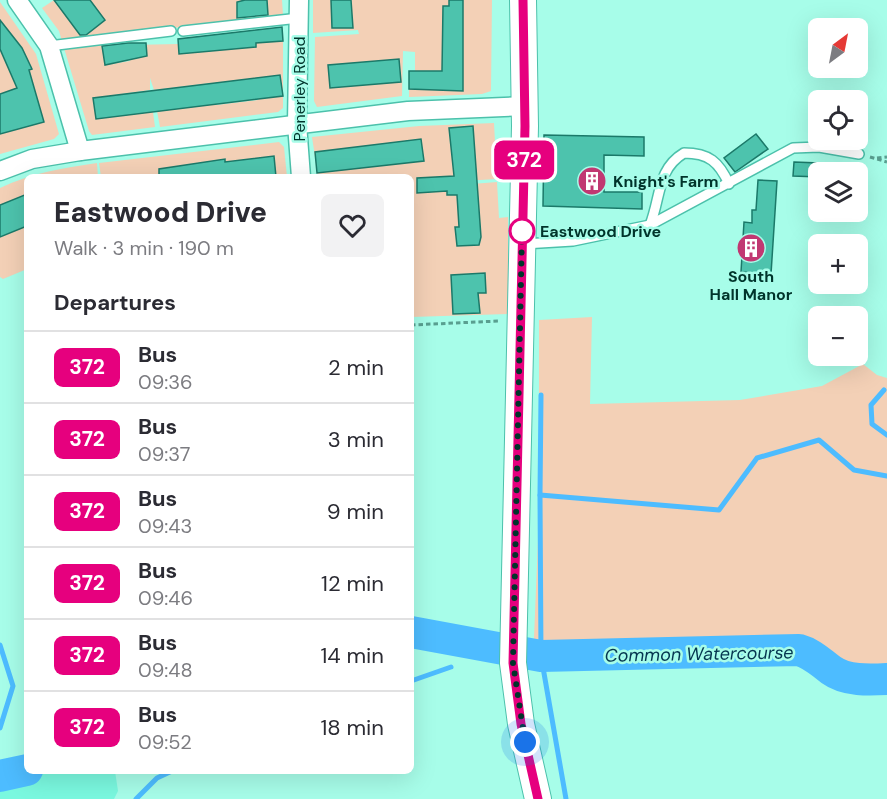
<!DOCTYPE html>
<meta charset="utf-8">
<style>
body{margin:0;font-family:"DM Sans",sans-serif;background:#f2f2f3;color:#2b2b33;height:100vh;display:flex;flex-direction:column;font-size:22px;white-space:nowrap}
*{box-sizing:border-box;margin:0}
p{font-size:20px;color:#7c7c81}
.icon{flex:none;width:33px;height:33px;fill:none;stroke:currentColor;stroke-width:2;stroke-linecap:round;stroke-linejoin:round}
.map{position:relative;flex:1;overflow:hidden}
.sheet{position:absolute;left:24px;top:174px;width:390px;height:600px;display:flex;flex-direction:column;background:#fff;border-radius:9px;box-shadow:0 6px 24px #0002}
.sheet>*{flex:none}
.badge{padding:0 12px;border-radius:9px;font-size:21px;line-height:39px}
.needle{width:39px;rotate:32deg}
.fabs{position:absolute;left:808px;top:18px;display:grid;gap:12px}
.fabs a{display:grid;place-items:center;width:60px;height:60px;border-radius:9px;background:#fff;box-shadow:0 6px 24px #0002;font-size:30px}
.you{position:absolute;width:30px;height:30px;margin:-15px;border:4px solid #fff;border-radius:50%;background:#1a73e8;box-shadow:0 0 0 9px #1a73e833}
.map>.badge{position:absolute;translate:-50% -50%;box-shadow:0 0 0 3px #fff}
h2{padding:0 30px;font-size:22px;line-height:54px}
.round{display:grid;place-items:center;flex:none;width:63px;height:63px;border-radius:9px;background:#f2f2f3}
.head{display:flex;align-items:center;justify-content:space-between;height:102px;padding:0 30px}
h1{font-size:28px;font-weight:800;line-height:45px}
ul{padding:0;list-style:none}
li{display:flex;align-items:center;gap:18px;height:72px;padding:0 30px;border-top:2px solid #e1e1e2}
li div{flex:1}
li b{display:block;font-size:22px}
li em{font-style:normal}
li .badge{min-width:66px;font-weight:700;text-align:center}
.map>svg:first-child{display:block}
.built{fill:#7af8df}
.green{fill:#f3d0b6;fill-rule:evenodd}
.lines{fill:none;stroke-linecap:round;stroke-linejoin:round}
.stream{stroke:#4dbcff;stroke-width:5}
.river{stroke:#4dbcff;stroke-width:32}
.building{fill:#4dc3ad;stroke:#1b7969;stroke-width:1.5}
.lane-casing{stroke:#4cc1ab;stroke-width:12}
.street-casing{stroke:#4cc1ab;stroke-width:21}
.secondary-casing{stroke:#4cc1ab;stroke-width:28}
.path{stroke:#599f90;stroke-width:3;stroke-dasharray:4.5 3;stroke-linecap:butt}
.lane{stroke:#fff;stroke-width:9}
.street{stroke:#fff;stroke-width:18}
.secondary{stroke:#fff;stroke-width:26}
.line-casing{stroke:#fff;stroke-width:14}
.line{stroke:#e6007e;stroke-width:9}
.walk{stroke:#00342b;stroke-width:6;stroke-dasharray:0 10.8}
.stop-dot{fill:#fff;stroke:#e6007e;stroke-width:3}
.labels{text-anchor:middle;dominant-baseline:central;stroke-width:5;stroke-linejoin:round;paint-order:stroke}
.street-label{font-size:16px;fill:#00342b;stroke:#a7fde9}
.poi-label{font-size:16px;font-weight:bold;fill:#00342b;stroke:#a7fde9;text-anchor:start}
.stop-label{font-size:16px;font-weight:bold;fill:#00342b;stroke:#a7fde9;text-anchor:start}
.water-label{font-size:18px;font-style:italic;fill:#053650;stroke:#a7fde9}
</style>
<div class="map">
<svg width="887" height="799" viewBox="0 0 887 799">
<rect width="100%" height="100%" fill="#a7fde9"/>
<path class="built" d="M27 770 115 771 118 791 114 799H0V775Z"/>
<g class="green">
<path d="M54 0 82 37 105 20 94 6 87 10 80 0H282L283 15 62 41 59 31 42 8Z"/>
<path d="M313 0H492L491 91 482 94 409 97V71H415V52L403 51 402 96 317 107 314 101 315 37 359 34 358 30 313 33Z"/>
<path d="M0 2 36 54 59 134 54 139 0 154Z"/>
<path d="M127 39 131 45 178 44 180 54 256 47V43L283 41V108L278 112 160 127 157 111 213 104 211 83 154 90 150 78V90L93 98 153 112 155 127 92 135 89 131 64 48 102 44 105 65 130 61ZM256 79 258 100 216 105 214 83Z"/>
<path d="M494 123 497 179 446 182 439 177 417 178V192L447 186 497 182 499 218 508 217V314L411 317V177H318L312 137 419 126Z"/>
<path d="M279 142 284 147 287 177H101L99 163Z"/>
<path d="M97 163 98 177H27V269L3 279 0 277V188C32 173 62 168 97 163Z"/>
<path d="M592 317 590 404 740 400 822 386 863 364 877 375 887 378V679C869 680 846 681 831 670 820 662 813 654 799 650L533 662 539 515V320Z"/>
</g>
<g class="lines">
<g class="stream">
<path d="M884 390 871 405 872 424 887 435"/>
<path d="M540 495 541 395"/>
<path d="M0 645 13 686 0 728"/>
<path d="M411 681 451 667"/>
<path d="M136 799 157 778 172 771"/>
<path d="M566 799 541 656 540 495 719 510 757 458 819 440 854 470 887 476"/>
</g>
<g class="river">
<path d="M411 632 541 656 799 650C813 654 820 662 831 670 846 681 869 680 887 679"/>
<path d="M0 776 27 770"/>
</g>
</g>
<g class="building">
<path d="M54 0H90L105 20 86 35H80Z"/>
<path d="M245 0H267L268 15 237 18V2Z"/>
<path d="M331 0H351L353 28H332Z"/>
<path d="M449 0H463V91L409 89V71H442L443 6H449Z"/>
<path d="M0 20 22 48 32 69 29 70 44 122 0 134V94L17 88 0 49Z"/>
<path d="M282 27 283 41 256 43V47L179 54 178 39Z"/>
<path d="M128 43H146L147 56 105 65 102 46Z"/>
<path d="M399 59 401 82 330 88 328 65Z"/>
<path d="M280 75 283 96 96 119 93 98Z"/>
<path d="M473 126 481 237 479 245 457 246 455 227H459L457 195H447V191L417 193V178L454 176 449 128Z"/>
<path d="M756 134 768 149 735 172 724 158Z"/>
<path d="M544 135 644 137V156L604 155V192H642V209L543 206Z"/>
<path d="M421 139 424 161 317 173 315 152Z"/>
<path d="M274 156 276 177H159V169L225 159V162Z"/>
<path d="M794 162 819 163V177L793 176Z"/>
<path d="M758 180 777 181 771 274 741 272 744 222 752 223V210H756Z"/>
<path d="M27 194V226L0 237V205Z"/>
<path d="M485 273 486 293H478L480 313 453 314 451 275Z"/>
</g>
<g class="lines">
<g class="lane-casing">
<g id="lane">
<path d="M183 31 299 18"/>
<path d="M49 46 171 31"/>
<path d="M650 225C661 197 657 169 684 153 709 153 719 162 729 184"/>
<path d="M524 244 573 241 650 225 793 148 819 147 859 154"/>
</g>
</g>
<g class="street-casing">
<g id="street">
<path d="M17 0 49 46 80 151"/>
<path d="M299 0 297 124 301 177"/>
<path d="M0 171 32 159 80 151 408 111 525 106"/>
</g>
</g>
<g class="secondary-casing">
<path id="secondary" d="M523 0 525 126 513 663 521 724 538 799"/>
</g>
<g class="path">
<path d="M870 157 887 162"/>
<path d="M877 158 887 157"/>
<path d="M411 325 499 321"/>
</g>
<use href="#lane" class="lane"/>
<use href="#street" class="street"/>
<use href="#secondary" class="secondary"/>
</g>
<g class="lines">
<g class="line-casing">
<path id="line" d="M523 0 525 126 513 663 521 724 538 799"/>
</g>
<use href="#line" class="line"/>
<path class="walk" d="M522 231 513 663 525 742"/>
</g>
<defs>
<g id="building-disc" transform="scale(1.5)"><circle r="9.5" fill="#c13872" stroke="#a7fde9"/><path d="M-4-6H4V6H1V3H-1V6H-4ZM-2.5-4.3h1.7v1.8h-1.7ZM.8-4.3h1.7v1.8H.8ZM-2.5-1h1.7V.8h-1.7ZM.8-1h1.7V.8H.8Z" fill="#fff"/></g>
</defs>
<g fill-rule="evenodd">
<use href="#building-disc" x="592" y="181"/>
<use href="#building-disc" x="751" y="248"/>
</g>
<circle class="stop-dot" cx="522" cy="231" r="12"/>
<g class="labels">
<g class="street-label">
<text transform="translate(299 89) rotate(-90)">Penerley Road</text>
</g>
<g class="poi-label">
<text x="613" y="181">Knight's Farm</text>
<text x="751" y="276" text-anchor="middle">South<tspan x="751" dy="18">Hall Manor</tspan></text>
</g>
<g class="stop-label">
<text x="540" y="231">Eastwood Drive</text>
</g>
<g class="water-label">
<text transform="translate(699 654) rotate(-1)">Common Watercourse</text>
</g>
</g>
</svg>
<div class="fabs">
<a><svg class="needle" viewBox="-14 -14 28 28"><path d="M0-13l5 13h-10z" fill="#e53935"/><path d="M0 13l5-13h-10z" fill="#7c7c81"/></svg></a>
<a><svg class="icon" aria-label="locate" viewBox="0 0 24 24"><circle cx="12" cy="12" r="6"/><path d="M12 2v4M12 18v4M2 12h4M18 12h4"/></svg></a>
<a><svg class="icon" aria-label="layers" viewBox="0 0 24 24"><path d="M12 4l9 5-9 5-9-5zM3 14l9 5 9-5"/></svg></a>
<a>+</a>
<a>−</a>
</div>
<div class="you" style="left:525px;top:742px"></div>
<b class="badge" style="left:524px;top:160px;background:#e6007e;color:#fff">372</b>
<section class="sheet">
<div class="head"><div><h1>Eastwood Drive</h1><p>Walk · 3 min · 190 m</p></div><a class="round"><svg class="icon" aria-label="heart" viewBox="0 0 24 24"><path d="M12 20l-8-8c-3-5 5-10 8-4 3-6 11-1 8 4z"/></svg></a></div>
<h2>Departures</h2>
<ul>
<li><span class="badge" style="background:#e6007e;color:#fff">372</span><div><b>Bus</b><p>09:36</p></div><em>2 min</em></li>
<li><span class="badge" style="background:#e6007e;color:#fff">372</span><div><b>Bus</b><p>09:37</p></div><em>3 min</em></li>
<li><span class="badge" style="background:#e6007e;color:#fff">372</span><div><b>Bus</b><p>09:43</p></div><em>9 min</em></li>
<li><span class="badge" style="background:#e6007e;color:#fff">372</span><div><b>Bus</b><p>09:46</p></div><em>12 min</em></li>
<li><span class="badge" style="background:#e6007e;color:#fff">372</span><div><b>Bus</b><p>09:48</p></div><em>14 min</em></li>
<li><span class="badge" style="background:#e6007e;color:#fff">372</span><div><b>Bus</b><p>09:52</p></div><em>18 min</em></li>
</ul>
</section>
</div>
